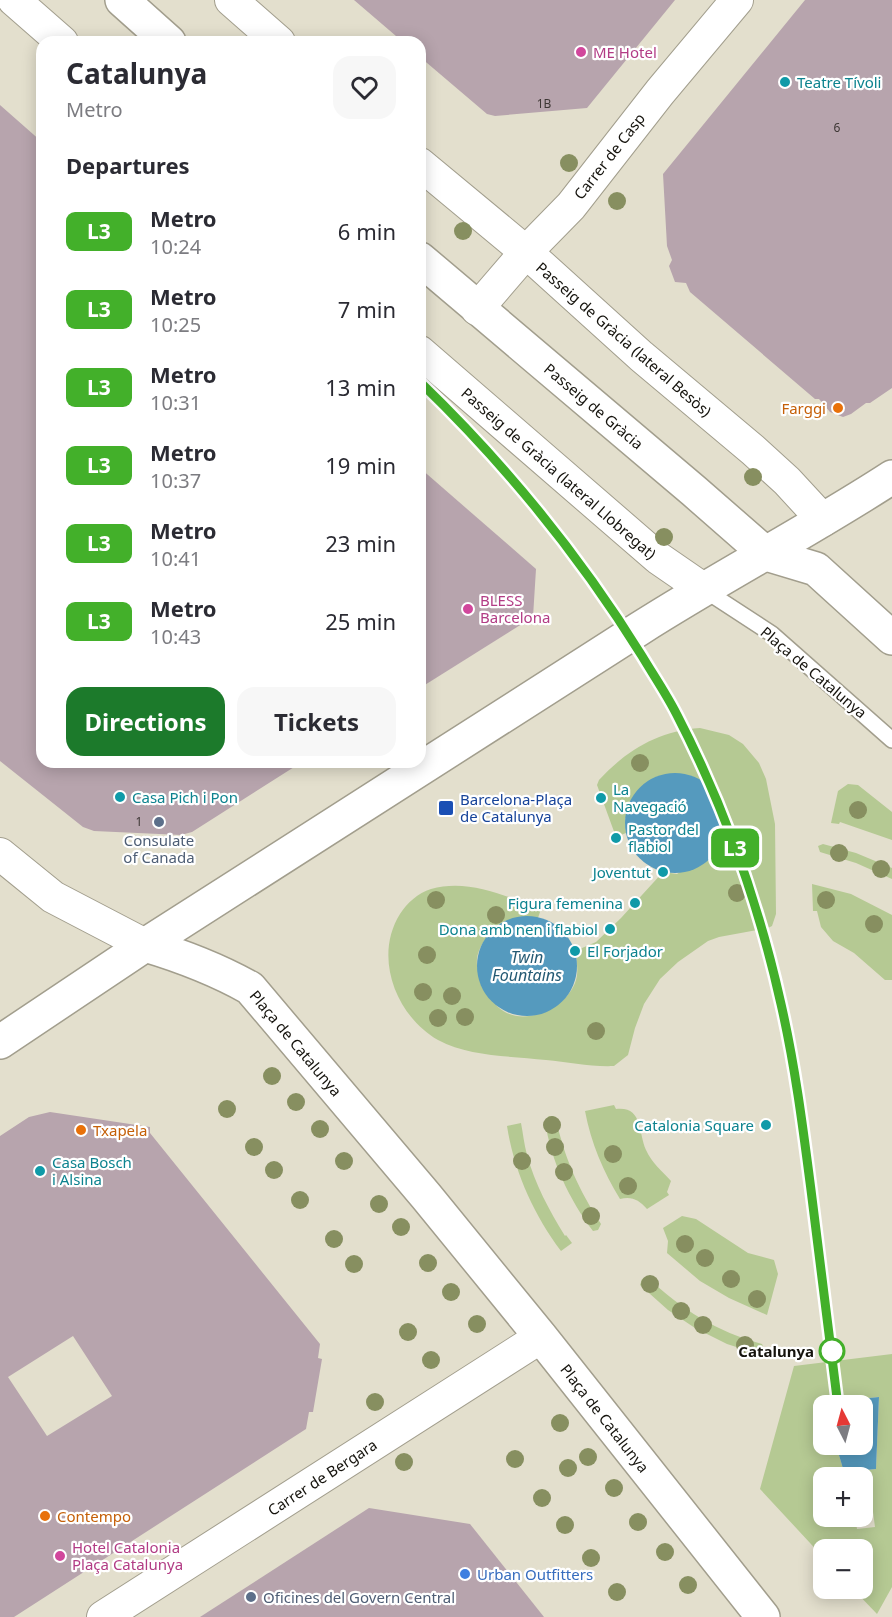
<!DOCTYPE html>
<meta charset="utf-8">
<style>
body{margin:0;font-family:"Noto Sans",sans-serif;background:#f7f7f7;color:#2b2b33;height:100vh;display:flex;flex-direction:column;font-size:22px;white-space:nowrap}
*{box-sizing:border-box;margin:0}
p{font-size:20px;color:#7c7c81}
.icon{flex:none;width:33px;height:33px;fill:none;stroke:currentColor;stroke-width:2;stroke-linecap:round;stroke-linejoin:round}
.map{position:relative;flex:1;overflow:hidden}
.sheet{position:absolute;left:36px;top:36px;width:390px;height:732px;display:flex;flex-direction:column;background:#fff;border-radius:18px;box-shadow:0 3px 15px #0003}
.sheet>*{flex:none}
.badge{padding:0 12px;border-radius:9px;font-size:21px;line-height:39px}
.needle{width:39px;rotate:354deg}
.controls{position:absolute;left:813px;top:1395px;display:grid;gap:12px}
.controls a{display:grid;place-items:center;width:60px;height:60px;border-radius:12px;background:#fff;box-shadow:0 3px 15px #0003;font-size:30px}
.map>.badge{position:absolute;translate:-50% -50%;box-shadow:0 0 0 3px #fff}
h2{padding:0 30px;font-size:22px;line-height:54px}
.round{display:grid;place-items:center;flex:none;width:63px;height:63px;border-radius:18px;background:#f7f7f7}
.head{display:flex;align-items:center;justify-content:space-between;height:102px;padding:0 30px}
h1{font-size:28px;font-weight:700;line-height:45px}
.primary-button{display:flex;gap:12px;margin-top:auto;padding:12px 30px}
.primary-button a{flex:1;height:69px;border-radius:18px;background:#1c7a2b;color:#fff;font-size:24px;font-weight:700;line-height:69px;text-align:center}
.primary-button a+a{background:#f7f7f7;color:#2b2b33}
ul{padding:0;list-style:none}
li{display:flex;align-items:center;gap:18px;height:78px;padding:0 30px}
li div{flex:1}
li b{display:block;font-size:22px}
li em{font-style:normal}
li .badge{min-width:66px;font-weight:700;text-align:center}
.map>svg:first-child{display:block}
.green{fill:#b5c993;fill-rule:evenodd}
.water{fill:#559abe}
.building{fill:#b7a4ad;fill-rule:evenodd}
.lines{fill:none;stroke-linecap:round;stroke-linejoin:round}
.service-casing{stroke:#a29e8d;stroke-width:18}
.minor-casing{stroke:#a29e8d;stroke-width:34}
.tertiary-casing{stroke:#a29e8d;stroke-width:36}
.secondary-casing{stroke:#a29e8d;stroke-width:36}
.service{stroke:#fff;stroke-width:15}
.minor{stroke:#fff;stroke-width:32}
.tertiary{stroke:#fff;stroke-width:33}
.secondary{stroke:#fff;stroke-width:33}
.tree{fill:#878f60}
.line-casing{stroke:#fff;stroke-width:14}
.line{stroke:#43b02a;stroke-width:9}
.hotel-dot{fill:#d1479c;stroke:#fff;stroke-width:2}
.culture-dot{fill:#0f9aa8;stroke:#fff;stroke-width:2}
.food-dot{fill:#e8710a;stroke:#fff;stroke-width:2}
.transit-dot{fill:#1a4fb4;stroke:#fff;stroke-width:2}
.service-dot{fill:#5c6f8a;stroke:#fff;stroke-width:2}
.stop-dot{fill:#fff;stroke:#43b02a;stroke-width:3}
.shop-dot{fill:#3f7fe0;stroke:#fff;stroke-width:2}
.labels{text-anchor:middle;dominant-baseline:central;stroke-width:4.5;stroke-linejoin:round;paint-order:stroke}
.number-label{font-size:12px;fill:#3e3735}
.hotel-label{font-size:15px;fill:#b23c85;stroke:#fff;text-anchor:start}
.culture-label{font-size:15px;fill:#0d838f;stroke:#fff;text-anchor:start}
.street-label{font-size:15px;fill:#15130d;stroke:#fff}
.food-label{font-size:15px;fill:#c56008;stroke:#fff;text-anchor:start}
.transit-label{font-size:15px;fill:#164399;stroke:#fff;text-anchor:start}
.service-label{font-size:15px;fill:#4e5e75;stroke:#fff}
.stop-label{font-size:15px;font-weight:bold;fill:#15130d;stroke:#fff;text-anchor:end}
.shop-label{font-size:15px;fill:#366cbe;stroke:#fff;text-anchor:start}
.water-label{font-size:16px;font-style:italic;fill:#245a74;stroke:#fff}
</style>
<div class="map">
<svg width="892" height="1617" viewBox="0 0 892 1617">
<rect width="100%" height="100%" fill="#e3dfcd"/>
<g class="green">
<path d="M700 728 729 735 743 744 759 763 766 779 775 824 776 914 772 926 768 928 719 937 708 941 678 962 660 979 644 1004 635 1028 628 1055 614 1066C591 1067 568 1062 546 1060 511 1056 470 1057 438 1040 396 1016 373 957 400 914 407 903 418 893 431 889 469 878 507 897 541 909L538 918C529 918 519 916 511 920 494 926 475 946 477 965 478 972 484 980 487 986 490 992 493 1002 498 1007 521 1029 565 1009 575 983 579 973 577 962 575 951L596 942 621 918 663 872 677 874 722 842 725 828V814L625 818 626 833 616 837 597 785 599 780C627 750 658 731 700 728Z"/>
<path d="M848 784 858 785 892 812V840L840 822 839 824 831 823 838 791Z"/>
<path d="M823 844 856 853 892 868V879L856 863 820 852 818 846Z"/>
<path d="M812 884 851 894 892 915V980H885L854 953 833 941 821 927 817 911H813Z"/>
<path d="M614 1105 616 1109C643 1106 638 1132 646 1150 652 1163 662 1171 671 1181L667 1192 669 1195 647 1209C639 1200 632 1196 620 1199 603 1171 591 1143 585 1111Z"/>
<path d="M549 1116H554L556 1120C566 1162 578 1188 601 1224L598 1230 593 1231C569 1199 551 1161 545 1121Z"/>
<path d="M521 1123C523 1133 524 1144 527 1155 535 1184 549 1210 565 1236L566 1235 572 1243 561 1251C534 1215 514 1171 507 1126Z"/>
<path d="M682 1216 696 1219 748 1253 774 1260 778 1274 767 1315 729 1298 700 1281 667 1253 668 1241 663 1228Z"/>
<path d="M647 1277C681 1309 717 1332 762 1344L763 1346V1351L758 1354 727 1344 695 1328 668 1310 640 1285 642 1279Z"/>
<path d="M892 1354V1587L877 1614 853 1589 862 1588V1550H824L823 1557 760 1489 794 1366ZM879 1397 876 1469 844 1472 836 1445 824 1444 823 1403ZM824 1478H862L863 1498 871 1497 875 1527 857 1529 855 1516H824Z"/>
</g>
<g class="water">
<circle cx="675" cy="823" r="50"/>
<circle cx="527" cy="966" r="50"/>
<path d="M879 1397 876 1469 844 1472 836 1445 862 1444V1406H823L822 1403Z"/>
</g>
<g class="building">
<path d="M354 0H675L587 108 495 116 487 114 420 57V42H403Z"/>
<path d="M805 0H892V388L870 403H866L851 414 843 417 830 412 819 399H815L690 292 686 283 675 282 669 266 672 260 667 246 663 174Z"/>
<path d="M0 105 42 142V762H302L192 832 181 835 94 831 83 827 0 761Z"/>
<path d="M420 468 536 569 533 617 420 688Z"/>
<path d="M50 1112 150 1127V1133L320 1344 318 1358 322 1359 313 1412H309L306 1429 14 1617H0V1136L29 1117ZM73 1336 112 1396 47 1436 8 1377Z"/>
<path d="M369 1508 470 1524 544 1617H200Z"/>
</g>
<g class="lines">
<g class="service-casing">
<path id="service" d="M703 589 772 634 892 740"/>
</g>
<g class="minor-casing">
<g id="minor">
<path d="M14 0 62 42"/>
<path d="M231 0 279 42"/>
<path d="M420 164 526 252 641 356 753 450 787 481 823 520"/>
<path d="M477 309 526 252 571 206 660 92 737 0"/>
<path d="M420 352 658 558 703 589"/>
<path d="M0 854 53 897 145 945"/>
<path d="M103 1617 541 1337"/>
</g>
</g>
<g class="tertiary-casing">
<g id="tertiary">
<path d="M122 0 169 42"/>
<path d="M420 259 694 491 766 554"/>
</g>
</g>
<g class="secondary-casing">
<g id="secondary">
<path d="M766 554 816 569 892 638"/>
<path d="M145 945C182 956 216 969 250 988L426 1196 541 1337 763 1617"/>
<path d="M0 1042 145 945 639 629C722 576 809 531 892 477"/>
</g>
</g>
<use href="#service" class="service"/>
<use href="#minor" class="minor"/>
<use href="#tertiary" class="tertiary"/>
<use href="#secondary" class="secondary"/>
</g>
<g class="tree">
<circle cx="569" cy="163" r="9"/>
<circle cx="617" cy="201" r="9"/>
<circle cx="463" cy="231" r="9"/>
<circle cx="753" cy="477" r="9"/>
<circle cx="664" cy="537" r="9"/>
<circle cx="640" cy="763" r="9"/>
<circle cx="858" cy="810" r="9"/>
<circle cx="839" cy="853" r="9"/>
<circle cx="881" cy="869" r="9"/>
<circle cx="737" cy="893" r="9"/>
<circle cx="436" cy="900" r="9"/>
<circle cx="826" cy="900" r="9"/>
<circle cx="496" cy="915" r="9"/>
<circle cx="874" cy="924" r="9"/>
<circle cx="427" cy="955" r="9"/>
<circle cx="423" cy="992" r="9"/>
<circle cx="452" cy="996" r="9"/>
<circle cx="465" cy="1017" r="9"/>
<circle cx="438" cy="1018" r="9"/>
<circle cx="596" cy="1031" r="9"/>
<circle cx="272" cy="1076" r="9"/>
<circle cx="296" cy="1102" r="9"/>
<circle cx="227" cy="1109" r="9"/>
<circle cx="552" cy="1125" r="9"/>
<circle cx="320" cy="1129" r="9"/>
<circle cx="254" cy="1147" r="9"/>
<circle cx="555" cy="1147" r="9"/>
<circle cx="613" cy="1154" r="9"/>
<circle cx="344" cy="1161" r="9"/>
<circle cx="522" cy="1161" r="9"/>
<circle cx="274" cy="1170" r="9"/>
<circle cx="564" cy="1172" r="9"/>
<circle cx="628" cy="1186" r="9"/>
<circle cx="300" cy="1200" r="9"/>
<circle cx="379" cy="1204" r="9"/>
<circle cx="591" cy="1216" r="9"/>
<circle cx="401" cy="1227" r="9"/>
<circle cx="334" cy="1239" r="9"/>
<circle cx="685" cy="1244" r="9"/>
<circle cx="705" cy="1258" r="9"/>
<circle cx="428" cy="1263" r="9"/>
<circle cx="354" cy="1264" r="9"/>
<circle cx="731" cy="1279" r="9"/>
<circle cx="650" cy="1284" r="9"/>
<circle cx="451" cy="1292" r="9"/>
<circle cx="757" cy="1299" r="9"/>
<circle cx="681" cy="1311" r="9"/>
<circle cx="477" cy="1324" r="9"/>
<circle cx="703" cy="1325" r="9"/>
<circle cx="408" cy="1332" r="9"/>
<circle cx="745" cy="1345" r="9"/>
<circle cx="431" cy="1360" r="9"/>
<circle cx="375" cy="1402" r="9"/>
<circle cx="560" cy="1423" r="9"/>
<circle cx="588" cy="1457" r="9"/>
<circle cx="515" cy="1459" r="9"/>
<circle cx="404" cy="1462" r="9"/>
<circle cx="568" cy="1468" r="9"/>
<circle cx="614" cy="1488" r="9"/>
<circle cx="542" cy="1498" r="9"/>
<circle cx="638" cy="1522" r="9"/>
<circle cx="565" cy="1525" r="9"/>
<circle cx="665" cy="1552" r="9"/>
<circle cx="591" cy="1558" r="9"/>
<circle cx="688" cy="1585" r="9"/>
<circle cx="617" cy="1592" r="9"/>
</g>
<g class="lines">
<g class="line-casing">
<path id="line" d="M420 382C504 463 580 556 642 656 654 676 667 695 677 715 724 806 759 905 781 1004 795 1065 803 1128 811 1190 820 1262 829 1334 838 1406"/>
</g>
<use href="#line" class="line"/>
</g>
<g class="hotel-dot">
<circle cx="581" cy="52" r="6"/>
<circle cx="468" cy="609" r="6"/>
<circle cx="60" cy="1556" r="6"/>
</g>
<g class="culture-dot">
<circle cx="785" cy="82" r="6"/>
<circle cx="120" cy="797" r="6"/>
<circle cx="601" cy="798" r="6"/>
<circle cx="616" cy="838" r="6"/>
<circle cx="663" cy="872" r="6"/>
<circle cx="635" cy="903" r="6"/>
<circle cx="610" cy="929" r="6"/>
<circle cx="575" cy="951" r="6"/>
<circle cx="766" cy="1125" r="6"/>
<circle cx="40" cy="1171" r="6"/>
</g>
<g class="food-dot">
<circle cx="838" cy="408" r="6"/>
<circle cx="81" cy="1130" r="6"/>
<circle cx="45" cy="1516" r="6"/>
</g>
<rect class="transit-dot" x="438" y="800" width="16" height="16" rx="3"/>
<g class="service-dot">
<circle cx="159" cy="822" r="6"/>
<circle cx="251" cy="1597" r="6"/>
</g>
<circle class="stop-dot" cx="832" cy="1351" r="12"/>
<circle class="shop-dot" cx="465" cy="1574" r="6"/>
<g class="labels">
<g class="number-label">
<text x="544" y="103">1B</text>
<text x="837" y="127">6</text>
<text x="139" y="821">1</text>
</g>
<g class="hotel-label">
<text x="593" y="52">ME Hotel</text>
<text x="480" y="600">BLESS<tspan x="480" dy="17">Barcelona</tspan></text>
<text x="72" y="1547">Hotel Catalonia<tspan x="72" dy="17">Plaça Catalunya</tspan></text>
</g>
<g class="culture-label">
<text x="797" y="82">Teatre Tívoli</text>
<text x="613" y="789">La<tspan x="613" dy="17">Navegació</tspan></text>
<text x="132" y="797">Casa Pich i Pon</text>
<text x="628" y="829">Pastor del<tspan x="628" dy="17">flabiol</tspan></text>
<text x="651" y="872" text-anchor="end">Joventut</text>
<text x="623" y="903" text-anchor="end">Figura femenina</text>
<text x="598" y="929" text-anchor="end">Dona amb nen i flabiol</text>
<text x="587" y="951">El Forjador</text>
<text x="754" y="1125" text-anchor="end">Catalonia Square</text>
<text x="52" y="1162">Casa Bosch<tspan x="52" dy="17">i Alsina</tspan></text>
</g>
<g class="street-label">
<text transform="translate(609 156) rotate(-52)">Carrer de Casp</text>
<text transform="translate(624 339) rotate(41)">Passeig de Gràcia (lateral Besòs)</text>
<text transform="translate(594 406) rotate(40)">Passeig de Gràcia</text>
<text transform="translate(559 473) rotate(41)">Passeig de Gràcia (lateral Llobregat)</text>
<text transform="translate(814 672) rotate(40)">Plaça de Catalunya</text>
<text transform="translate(296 1043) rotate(50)">Plaça de Catalunya</text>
<text transform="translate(605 1418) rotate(52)">Plaça de Catalunya</text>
<text transform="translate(322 1477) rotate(-33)">Carrer de Bergara</text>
</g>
<g class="food-label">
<text x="826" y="408" text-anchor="end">Farggi</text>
<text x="93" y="1130">Txapela</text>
<text x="57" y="1516">Contempo</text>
</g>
<g class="transit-label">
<text x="460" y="799">Barcelona-Plaça<tspan x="460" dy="17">de Catalunya</tspan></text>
</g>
<g class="service-label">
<text x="159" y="840">Consulate<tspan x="159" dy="17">of Canada</tspan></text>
<text x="263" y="1597" text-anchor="start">Oficines del Govern Central</text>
</g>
<g class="stop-label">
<text x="814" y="1351">Catalunya</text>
</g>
<g class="shop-label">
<text x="477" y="1574">Urban Outfitters</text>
</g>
<g class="water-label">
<text x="527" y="957">Twin<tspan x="527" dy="18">Fountains</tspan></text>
</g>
</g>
</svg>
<div class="controls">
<a><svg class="needle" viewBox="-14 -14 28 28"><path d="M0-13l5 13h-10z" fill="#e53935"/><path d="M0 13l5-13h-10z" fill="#7c7c81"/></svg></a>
<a>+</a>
<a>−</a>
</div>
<b class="badge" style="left:735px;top:848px;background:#43b02a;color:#fff">L3</b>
<section class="sheet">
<div class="head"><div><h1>Catalunya</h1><p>Metro</p></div><a class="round"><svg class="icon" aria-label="heart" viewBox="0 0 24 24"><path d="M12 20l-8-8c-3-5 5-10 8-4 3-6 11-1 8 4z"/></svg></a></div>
<h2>Departures</h2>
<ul>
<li><span class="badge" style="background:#43b02a;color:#fff">L3</span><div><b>Metro</b><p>10:24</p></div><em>6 min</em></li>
<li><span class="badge" style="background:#43b02a;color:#fff">L3</span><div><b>Metro</b><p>10:25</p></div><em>7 min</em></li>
<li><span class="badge" style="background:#43b02a;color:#fff">L3</span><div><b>Metro</b><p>10:31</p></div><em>13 min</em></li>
<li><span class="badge" style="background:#43b02a;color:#fff">L3</span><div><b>Metro</b><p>10:37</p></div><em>19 min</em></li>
<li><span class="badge" style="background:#43b02a;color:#fff">L3</span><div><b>Metro</b><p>10:41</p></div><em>23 min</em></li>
<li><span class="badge" style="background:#43b02a;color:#fff">L3</span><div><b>Metro</b><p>10:43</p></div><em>25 min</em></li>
</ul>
<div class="primary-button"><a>Directions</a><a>Tickets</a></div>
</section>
</div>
